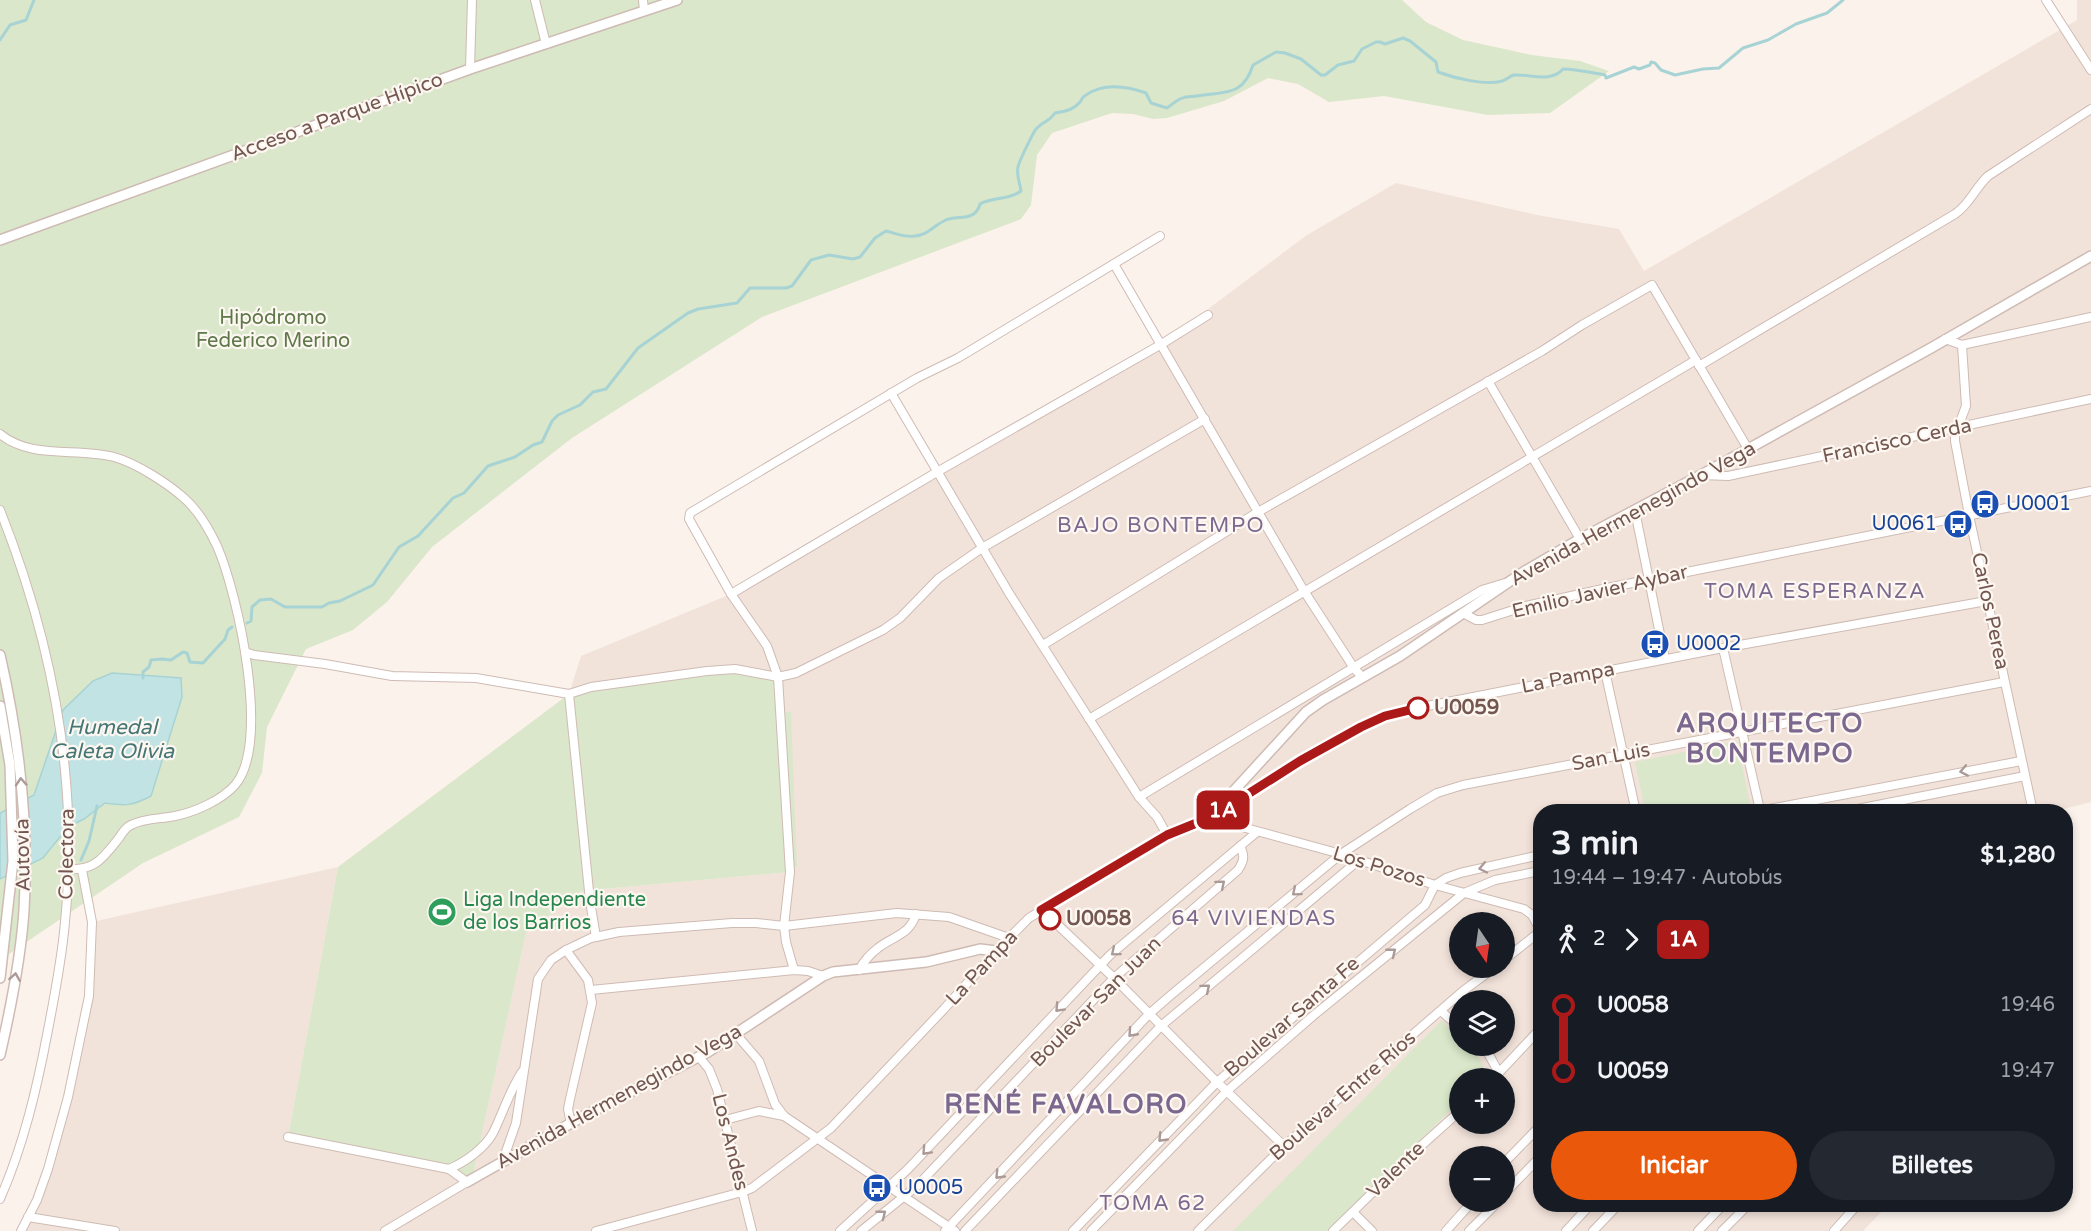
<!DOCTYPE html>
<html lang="es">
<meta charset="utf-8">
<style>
body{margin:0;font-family:"Varela Round",sans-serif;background:#242831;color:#f1f3f6;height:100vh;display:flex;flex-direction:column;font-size:22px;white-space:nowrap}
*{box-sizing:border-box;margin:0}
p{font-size:20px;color:#9ea1a6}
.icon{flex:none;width:33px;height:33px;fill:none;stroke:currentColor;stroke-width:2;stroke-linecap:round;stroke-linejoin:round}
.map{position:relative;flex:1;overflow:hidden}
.drawer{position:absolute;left:1533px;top:804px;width:540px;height:408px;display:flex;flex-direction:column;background:#171b24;border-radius:24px;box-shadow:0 3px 9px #0003}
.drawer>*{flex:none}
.badge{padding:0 12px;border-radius:9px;font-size:21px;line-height:39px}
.needle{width:39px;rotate:167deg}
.buttons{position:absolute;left:1449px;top:912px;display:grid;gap:12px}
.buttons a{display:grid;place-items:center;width:66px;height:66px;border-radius:50%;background:#171b24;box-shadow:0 3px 9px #0003;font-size:30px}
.map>.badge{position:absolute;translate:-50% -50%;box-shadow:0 0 0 3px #fff}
.legs{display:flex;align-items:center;gap:9px;height:66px;padding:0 18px;font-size:20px}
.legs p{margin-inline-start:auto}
.headline{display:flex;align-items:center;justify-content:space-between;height:102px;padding:0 18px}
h1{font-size:33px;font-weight:800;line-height:45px}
.action{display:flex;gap:12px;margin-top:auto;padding:12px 18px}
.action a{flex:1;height:69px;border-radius:36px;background:#ea580c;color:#fff;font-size:24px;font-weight:800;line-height:69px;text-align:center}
.action a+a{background:#242831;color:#f1f3f6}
ul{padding:0 18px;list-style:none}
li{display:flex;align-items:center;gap:21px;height:66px;font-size:22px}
li i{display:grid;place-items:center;width:9px;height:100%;margin:0 8px;background:currentColor}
li i::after{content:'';width:15px;height:15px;margin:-8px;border:4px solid;border-radius:50%;background:#171b24}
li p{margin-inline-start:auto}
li:first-child i{background:linear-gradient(#0000 50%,currentColor 0)}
li:last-child i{background:linear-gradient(currentColor 50%,#0000 0)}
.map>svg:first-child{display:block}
.residential{fill:#f2e3da;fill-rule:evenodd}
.green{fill:#dae7ca}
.water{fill:#c1e3e3;stroke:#a8d3d4;stroke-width:1.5}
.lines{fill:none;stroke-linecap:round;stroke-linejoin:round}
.stream{stroke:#a8d3d4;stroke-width:3}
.minor-casing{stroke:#cebbb4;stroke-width:10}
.tertiary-casing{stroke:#cebbb4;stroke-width:12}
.minor{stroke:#fff;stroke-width:8}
.tertiary{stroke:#fff;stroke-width:9}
.oneway{stroke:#ab9a96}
.line-1-casing{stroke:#fff;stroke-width:14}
.line-1{stroke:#ac1919;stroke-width:9}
.stop-1-dot{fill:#fff;stroke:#ac1919;stroke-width:3}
.labels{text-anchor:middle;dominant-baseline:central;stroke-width:4.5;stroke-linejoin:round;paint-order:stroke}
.street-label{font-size:20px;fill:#735750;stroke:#fdf7f1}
.park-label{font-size:20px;fill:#5e7849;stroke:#fdf7f1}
.transit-label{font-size:20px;fill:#164399;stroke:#fdf7f1;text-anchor:start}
.stop-label{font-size:20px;font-weight:bold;fill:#735750;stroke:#fdf7f1;text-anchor:start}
.leisure-label{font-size:20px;fill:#27864d;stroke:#fdf7f1;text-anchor:start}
.neighbourhood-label{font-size:21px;letter-spacing:1.5px;fill:#7c688f;stroke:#fdf7f1}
.water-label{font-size:21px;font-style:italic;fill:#457676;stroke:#fdf7f1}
.district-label{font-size:26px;font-weight:bold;letter-spacing:1.5px;fill:#7c688f;stroke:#fdf7f1}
</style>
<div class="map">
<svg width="2091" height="1231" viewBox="0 0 2091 1231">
<rect width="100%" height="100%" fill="#fbf2eb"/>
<path class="residential" d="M2077 0H2091V802L2052 812H1540V1204L1888 1205 1863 1231H21L48 1169 89 996 92 922 338 867 288 1137 449 1169 472 1179 526 933 581 891 790 872 569 694 581 656 731 594 1160 345 1307 235 1396 183 1537 215 1619 229 1644 271 2077 20ZM1460 922H1504V968H1460ZM1460 1000H1504V1046H1460ZM1460 1078H1504V1124H1460ZM1460 1156H1504V1202H1460Z"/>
<g class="green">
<path d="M0 0H1402L1426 22 1463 40 1532 55 1580 61 1609 71 1550 113 1488 115 1384 96 1329 102 1298 84 1268 78 1224 101 1167 118 1153 119 1133 114 1112 113 1052 133 1037 155 1031 205 1021 219 762 317 572 438 432 547 387 602 353 630 306 649 267 727 262 773 239 817 143 863 0 960Z"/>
<path d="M735 669 778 677 781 712H791L797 867H790V872L581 891 526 933 472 1179 288 1137 338 867 569 694Z"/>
<path d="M1737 741 1750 804 1716 811H1645L1635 762Z"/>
<path d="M1442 1020 1459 1037 1460 1046H1468C1479 1057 1485 1062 1483 1078H1460L1459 1102 1327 1231H1233Z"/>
</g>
<path class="water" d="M112 673 181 678 182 697 151 796C132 806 126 806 105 803L84 819 68 827 43 858 0 879V813L34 795 63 710 93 681Z"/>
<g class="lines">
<g class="stream">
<path d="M0 40 10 25 26 20 34 0"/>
<path d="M247 623 251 621 252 607 260 600 271 599 285 607H322L329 603 340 601 373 585 399 547 418 536 453 498 464 493 488 466 515 457 533 445 542 442 552 421 558 415 580 405 593 392 606 389 638 348 688 313 698 309 737 303 750 288H786L792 286 811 260 829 255 853 259 860 257 875 238 886 231C895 233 906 238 915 236 928 235 933 226 944 221 956 214 975 223 980 204 992 197 1010 200 1021 191 1020 183 1016 175 1018 167 1018 164 1034 130 1037 128 1044 121 1049 122 1055 113 1064 112 1074 110 1080 102 1084 97 1081 98 1086 95 1103 83 1126 86 1146 93L1151 103 1167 108C1172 105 1177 99 1183 98 1187 96 1193 97 1197 96 1225 91 1243 97 1253 65L1276 52 1285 53 1301 59 1321 75H1325L1338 65 1354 61 1362 49 1376 42H1380L1385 44 1403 38 1410 41 1436 62 1438 72C1454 78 1486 86 1502 81 1507 80 1509 76 1514 75 1530 74 1551 83 1563 69 1577 69 1592 73 1605 75L1606 78 1634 67 1639 69 1650 65 1651 62 1655 63 1661 70 1675 75 1703 69 1719 68 1743 48 1768 40 1796 24 1827 13 1843 0"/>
<path d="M143 678V672L149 667 151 660 162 659 171 660 183 652 187 653 190 662 203 663 225 639 228 630 232 627"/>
<path d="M81 860 89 841 97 806"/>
</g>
<g class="minor-casing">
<g id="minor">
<path d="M535 0 546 44"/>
<path d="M643 0 644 10"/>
<path d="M2046 0 2091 70"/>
<path d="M470 69 472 0"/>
<path d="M1114 264 1304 591 1354 668 1362 677"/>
<path d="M1945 339 1962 345 2091 317"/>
<path d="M1962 345 1966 406 1955 435V441L1969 515 2032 807"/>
<path d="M1699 366 1955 214C1970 204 1975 188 1988 176L2091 109"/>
<path d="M1488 381 1580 539"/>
<path d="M891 393 1009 593 1139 797 1157 817 1167 835"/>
<path d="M0 434C32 460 76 447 114 457 136 463 167 483 184 498 199 511 209 529 217 546 238 594 271 743 235 785 222 800 195 812 175 816 161 819 144 818 131 825 126 827 122 833 119 838 103 858 95 871 68 869"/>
<path d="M1701 475 1728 476 2091 399"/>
<path d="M0 510C52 641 79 781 65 922 62 958 55 994 48 1030 37 1088 24 1144 0 1199"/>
<path d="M1635 511 1665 659"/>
<path d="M731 594 937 472 1160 345 1208 315"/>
<path d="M1463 613 1476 620H1482L1526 606 1612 587 2091 491"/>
<path d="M1043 645 1258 512 1542 351 1582 325 1652 285 1748 449"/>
<path d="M1723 648 1760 810"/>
<path d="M245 652 254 655 325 664 392 676 476 678 569 694 591 687 707 671 735 669 778 677 796 673 883 630 900 618 939 578 982 548 1205 419"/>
<path d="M1605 671 1636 812"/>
<path d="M569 694 590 901 596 937"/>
<path d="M1089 719 1696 360"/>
<path d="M1139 797 1482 590 1505 583"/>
<path d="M1753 812 2021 761"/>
<path d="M1842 812 2025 776"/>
<path d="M1209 818 1341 854 1435 885 1524 909 1532 915 1539 928 1537 934 1504 960"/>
<path d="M1042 910 1114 978 1217 1082 1284 1146"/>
<path d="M566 950 588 980 592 1003 570 1099 568 1109 571 1124"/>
<path d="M794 970 786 942 784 926 790 872 778 677 767 646 731 594 689 519 690 513 917 378 958 358 1160 236"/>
<path d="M859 970C864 961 870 954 878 948 893 936 910 935 916 914"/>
<path d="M591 990 794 970 808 971 823 976"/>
<path d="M1441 1011 1460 1028"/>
<path d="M735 1033 759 1061 775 1104 784 1116 955 1231"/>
<path d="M1479 1046 1488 1053 1499 1073"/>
<path d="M699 1057 709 1069 717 1089 752 1231"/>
<path d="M1494 1078 1540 1029"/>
<path d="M725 1120 759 1111 784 1116"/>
<path d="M288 1137 449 1169 467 1182 385 1231"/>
<path d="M502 1163 516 1123 538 979 551 960 566 950 591 938 619 932 732 923H756L784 926 897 913 949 917 1009 938"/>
<path d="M1504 1163 1540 1126"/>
<path d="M449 1169C465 1162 484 1149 493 1133 503 1113 509 1092 522 1072"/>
<path d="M1504 1194 1540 1157"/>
<path d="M1353 1212 1372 1231"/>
<path d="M28 1217 115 1231"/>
<path d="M21 1231 37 1200 48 1169 68 1097 89 996 92 922 82 870"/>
<path d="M596 1231 742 1192 752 1188 831 1128 944 1009 996 951 1029 918 1167 835 1209 818 1300 761 1361 727 1385 716 1417 708 1723 648 1981 602H1988"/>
<path d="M840 1231 908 1169 1110 955 1257 832"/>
<path d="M861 1231 917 1186 1114 978 1238 870C1244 861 1245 856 1240 846"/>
<path d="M945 1231 1149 1014 1171 995 1341 854 1410 809 1437 793 1463 785 2004 682"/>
<path d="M965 1231 1161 1026 1359 860"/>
<path d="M1073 1231 1217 1082 1425 905 1435 885 1446 878 1460 873 1540 855"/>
<path d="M1091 1231 1227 1091 1314 1015 1464 893 1495 880 1540 871"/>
<path d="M1198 1231 1284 1146 1463 991 1494 968"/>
<path d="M1333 1231 1412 1154 1460 1111"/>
<path d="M1446 1231 1472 1202"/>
<path d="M1469 1231 1498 1202"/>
<path d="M1566 1231 1591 1204"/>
<path d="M1593 1231 1619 1204"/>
<path d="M1698 1231 1724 1204"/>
<path d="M1722 1231 1749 1204"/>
<path d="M1834 1231 1858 1204"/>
</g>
</g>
<g class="tertiary-casing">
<g id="tertiary">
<path d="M0 240 470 69 677 0"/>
<path d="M0 655C19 738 29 824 24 910 21 958 11 1007 0 1055"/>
<path d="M0 706 10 765 13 861 0 978"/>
<path d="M1209 818 1306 712 1323 700 1400 656 1525 571 1580 539 1701 475 1931 348 2091 256"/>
<path d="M467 1182 580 1118 708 1052 823 976 833 972 926 962 980 949 996 951"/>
</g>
</g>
<use href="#minor" class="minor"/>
<use href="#tertiary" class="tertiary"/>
</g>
<defs><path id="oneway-chevron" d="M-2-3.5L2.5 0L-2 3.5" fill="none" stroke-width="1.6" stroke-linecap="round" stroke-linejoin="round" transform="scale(1.5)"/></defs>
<g class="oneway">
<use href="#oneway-chevron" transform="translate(1964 771) rotate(169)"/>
<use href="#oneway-chevron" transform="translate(21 782) rotate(-94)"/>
<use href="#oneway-chevron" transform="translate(1483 868) rotate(168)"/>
<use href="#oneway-chevron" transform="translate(1221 884) rotate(-40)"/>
<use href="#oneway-chevron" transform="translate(1296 892) rotate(140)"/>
<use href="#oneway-chevron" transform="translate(1115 952) rotate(140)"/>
<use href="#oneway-chevron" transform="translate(1392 952) rotate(-39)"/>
<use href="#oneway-chevron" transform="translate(15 977) rotate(-81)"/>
<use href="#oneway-chevron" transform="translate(1206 988) rotate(-40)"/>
<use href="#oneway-chevron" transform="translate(1059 1008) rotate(133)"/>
<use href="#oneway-chevron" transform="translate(1132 1033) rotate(132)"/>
<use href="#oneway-chevron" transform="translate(1162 1138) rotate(134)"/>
<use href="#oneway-chevron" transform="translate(926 1151) rotate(133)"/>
<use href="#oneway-chevron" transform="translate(999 1175) rotate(134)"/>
<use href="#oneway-chevron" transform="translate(882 1214) rotate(-38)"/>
</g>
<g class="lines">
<g class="line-1-casing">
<path id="line-1" d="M1050 919 1041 910 1167 835 1209 818 1226 808 1300 761 1361 727 1385 716 1418 708"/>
</g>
<use href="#line-1" class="line-1"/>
</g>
<defs>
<g id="bus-disc" transform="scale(1.5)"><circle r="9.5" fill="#1a4fb4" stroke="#fdf7f1"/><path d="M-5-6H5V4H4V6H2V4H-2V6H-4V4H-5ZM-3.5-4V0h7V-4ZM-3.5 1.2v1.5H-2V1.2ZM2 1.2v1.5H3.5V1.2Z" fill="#fff"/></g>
<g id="stadium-disc" transform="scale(1.5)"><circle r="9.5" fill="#2e9e5b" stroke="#fdf7f1"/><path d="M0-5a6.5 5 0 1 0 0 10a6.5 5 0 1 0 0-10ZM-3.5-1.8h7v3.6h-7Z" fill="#fff"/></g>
</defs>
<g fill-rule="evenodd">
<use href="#bus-disc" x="1985" y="504"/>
<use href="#bus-disc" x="1958" y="524"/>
<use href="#bus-disc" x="1655" y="644"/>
<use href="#stadium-disc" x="442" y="912"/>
<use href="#bus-disc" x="877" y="1188"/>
</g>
<g class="stop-1-dot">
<circle cx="1418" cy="708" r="10"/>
<circle cx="1050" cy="919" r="10"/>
</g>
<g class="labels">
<g class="street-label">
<text transform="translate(337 117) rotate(-20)">Acceso a Parque Hípico</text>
<text transform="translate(1897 441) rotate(-12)">Francisco Cerda</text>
<text transform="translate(1633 514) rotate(-29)">Avenida Hermenegindo Vega</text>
<text transform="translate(1600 592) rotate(-13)">Emilio Javier Aybar</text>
<text transform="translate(1990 611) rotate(78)">Carlos Perea</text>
<text transform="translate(1568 678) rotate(-11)">La Pampa</text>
<text transform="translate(1611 757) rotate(-11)">San Luis</text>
<text transform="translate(67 854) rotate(-89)">Colectora</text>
<text transform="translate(23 855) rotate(-91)">Autovía</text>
<text transform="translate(1379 867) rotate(17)">Los Pozos</text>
<text transform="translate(982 968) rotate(-47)">La Pampa</text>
<text transform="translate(1096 1002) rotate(-45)">Boulevar San Juan</text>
<text transform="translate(1292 1017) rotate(-41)">Boulevar Santa Fe</text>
<text transform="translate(1343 1096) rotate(-41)">Boulevar Entre Ríos</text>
<text transform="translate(619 1097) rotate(-29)">Avenida Hermenegindo Vega</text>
<text transform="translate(730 1142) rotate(76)">Los Andes</text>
<text transform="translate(1396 1170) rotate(-44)">Valente</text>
</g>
<g class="park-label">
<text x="273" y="318">Hipódromo<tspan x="273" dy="23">Federico Merino</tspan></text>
</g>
<g class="transit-label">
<text x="2006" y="504">U0001</text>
<text x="1937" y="524" text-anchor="end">U0061</text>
<text x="1676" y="644">U0002</text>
<text x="898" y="1188">U0005</text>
</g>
<g class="stop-label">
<text x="1434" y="708">U0059</text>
<text x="1066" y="919">U0058</text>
</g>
<g class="leisure-label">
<text x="463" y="900">Liga Independiente<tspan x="463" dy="23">de los Barrios</tspan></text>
</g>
<g class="neighbourhood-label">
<text x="1161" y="525">BAJO BONTEMPO</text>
<text x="1815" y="591">TOMA ESPERANZA</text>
<text x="1254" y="918">64 VIVIENDAS</text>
<text x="1153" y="1203">TOMA 62</text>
</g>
<g class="water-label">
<text x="112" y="727">Humedal<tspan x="112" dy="24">Caleta Olivia</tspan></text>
</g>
<g class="district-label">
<text x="1770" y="723">ARQUITECTO<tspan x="1770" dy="30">BONTEMPO</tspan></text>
<text x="1066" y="1104">RENÉ FAVALORO</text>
</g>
</g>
</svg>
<div class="buttons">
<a><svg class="needle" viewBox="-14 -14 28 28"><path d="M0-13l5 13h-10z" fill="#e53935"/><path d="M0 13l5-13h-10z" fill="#9ea1a6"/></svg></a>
<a><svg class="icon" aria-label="layers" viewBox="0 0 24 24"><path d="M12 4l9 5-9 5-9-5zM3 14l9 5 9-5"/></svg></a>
<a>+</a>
<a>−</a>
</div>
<b class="badge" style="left:1223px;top:810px;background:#ac1919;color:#fff">1A</b>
<section class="drawer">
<div class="headline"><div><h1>3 min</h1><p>19:44 – 19:47 · Autobús</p></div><b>$1,280</b></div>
<div class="legs"><svg class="icon" aria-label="walk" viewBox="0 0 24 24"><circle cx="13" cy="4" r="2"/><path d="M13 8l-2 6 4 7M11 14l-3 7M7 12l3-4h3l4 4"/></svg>2<svg class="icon" aria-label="forward" viewBox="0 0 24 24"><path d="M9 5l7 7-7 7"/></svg><b class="badge" style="background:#ac1919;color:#fff">1A</b></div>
<ul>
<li><i style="color:#ac1919"></i><b>U0058</b><p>19:46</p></li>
<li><i style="color:#ac1919"></i><b>U0059</b><p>19:47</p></li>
</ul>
<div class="action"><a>Iniciar</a><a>Billetes</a></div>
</section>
</div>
